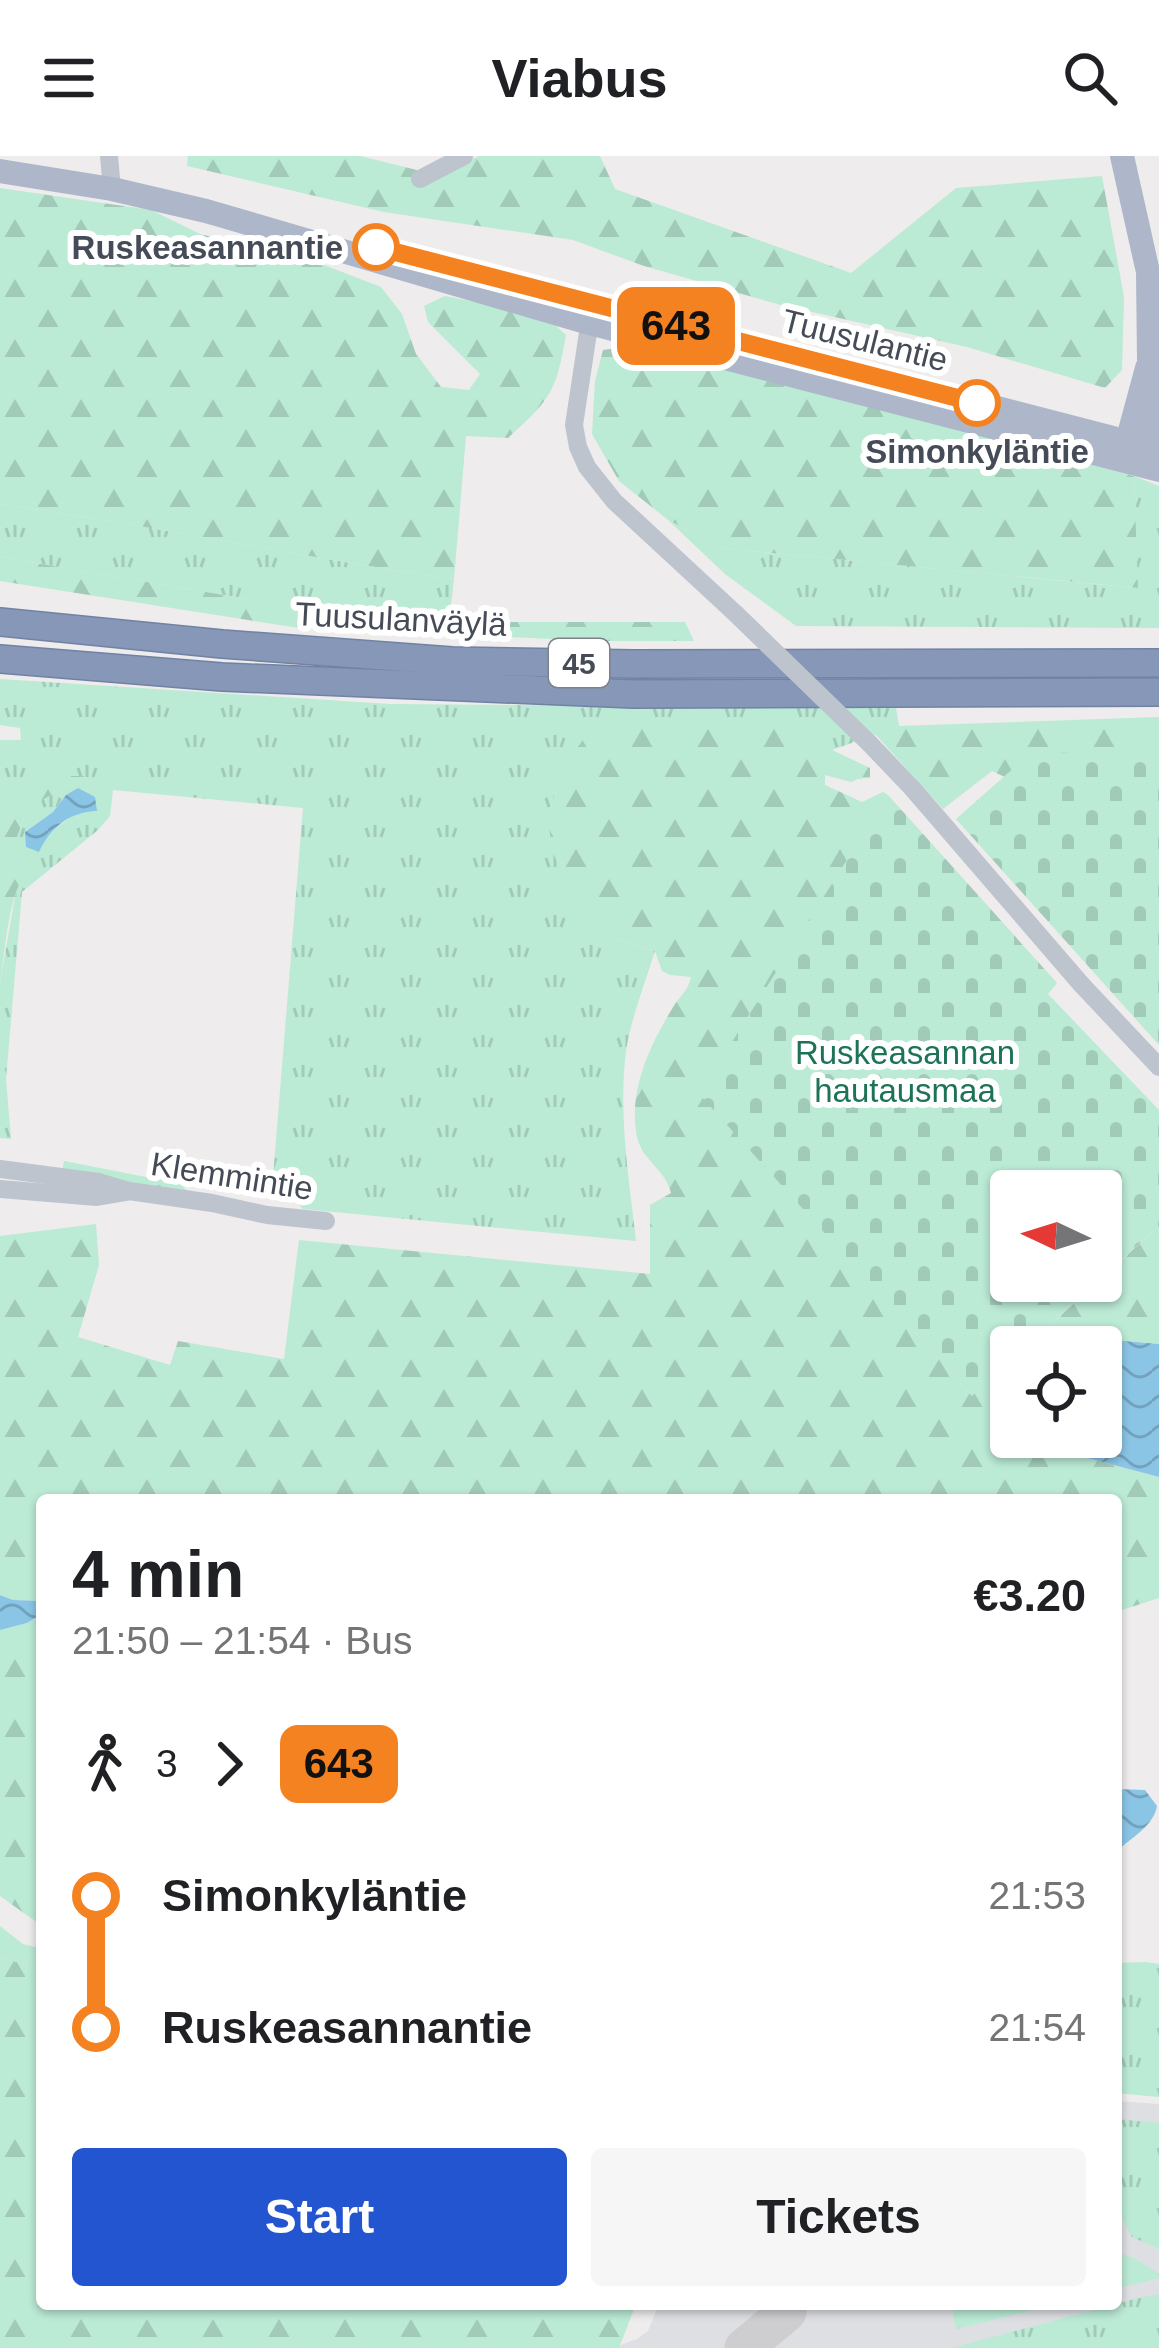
<!DOCTYPE html>
<meta charset="utf-8">
<style>
body{margin:0;font-family:Helvetica,sans-serif;background:#f6f6f6;color:#202124;height:100vh;display:flex;flex-direction:column;font-size:45px;white-space:nowrap}
*{box-sizing:border-box;margin:0}
p{font-size:39px;color:#757577}
.icon{flex:none;width:66px;height:66px;fill:none;stroke:currentColor;stroke-width:2;stroke-linecap:round;stroke-linejoin:round}
.map{position:relative;flex:1;overflow:hidden}
.panel{position:absolute;left:36px;top:1338px;width:1086px;height:816px;display:flex;flex-direction:column;background:#fff;border-radius:12px;box-shadow:0 3px 9px #0004}
.panel>*{flex:none}
.badge{padding:0 24px;border-radius:18px;font-size:42px;line-height:78px}
.needle{width:78px;rotate:274deg}
.tools{position:absolute;left:990px;top:1014px;display:grid;gap:24px}
.tools a{display:grid;place-items:center;width:132px;height:132px;border-radius:12px;background:#fff;box-shadow:0 3px 9px #0004;font-size:60px}
.map>.badge{position:absolute;translate:-50% -50%;box-shadow:0 0 0 6px #fff}
.legs{display:flex;align-items:center;gap:18px;height:132px;padding:0 36px;font-size:39px}
.legs p{margin-inline-start:auto}
.headline{display:flex;align-items:center;justify-content:space-between;height:204px;padding:0 36px}
h1{font-size:66px;font-weight:700;line-height:90px}
.primary-button{display:flex;gap:24px;margin-top:auto;padding:24px 36px}
.primary-button a{flex:1;height:138px;border-radius:12px;background:#2455d0;color:#fff;font-size:48px;font-weight:700;line-height:138px;text-align:center}
.primary-button a+a{background:#f6f6f6;color:#202124}
ul{padding:0 36px;list-style:none}
li{display:flex;align-items:center;gap:42px;height:132px;font-size:45px}
li i{display:grid;place-items:center;width:18px;height:100%;margin:0 15px;background:currentColor}
li i::after{content:'';width:30px;height:30px;margin:-15px;border:9px solid;border-radius:50%;background:#fff}
li p{margin-inline-start:auto}
li:first-child i{background:linear-gradient(#0000 50%,currentColor 0)}
li:last-child i{background:linear-gradient(currentColor 50%,#0000 0)}
header{display:flex;justify-content:space-between;align-items:center;height:156px;padding:0 36px;background:#fff;font-size:54px;font-weight:700}
.map>svg:first-child{display:block}
.airport{fill:#dedfe3}
.grass{fill:url(#grass-tufts);fill-rule:evenodd}
.forest{fill:url(#forest-firs)}
.cemetery{fill:url(#cemetery-stones)}
.water{fill:url(#water-waves)}
.lines{fill:none;stroke-linecap:round;stroke-linejoin:round}
.taxiway{stroke:#ceced1;stroke-width:39}
.highway-casing{stroke:#7182a4;stroke-width:30}
.minor{stroke:#bdc4cd;stroke-width:18}
.major{stroke:#adb7c9;stroke-width:24}
.highway{stroke:#8697b8;stroke-width:27}
.minor-bridge{stroke:#bdc4cd;stroke-width:18}
.line-1-casing{stroke:#fff;stroke-width:27}
.line-1{stroke:#f58220;stroke-width:18}
.stop-1-dot{fill:#fff;stroke:#f58220;stroke-width:6}
.labels{text-anchor:middle;dominant-baseline:central;stroke-width:12;stroke-linejoin:round;paint-order:stroke}
.shield{fill:#fff;stroke:#7d828a;stroke-width:3}
.shield-label{font-size:30px;font-weight:bold;fill:#454c58}
.stop-label{font-size:33px;font-weight:bold;fill:#454c58;stroke:#fff;text-anchor:end}
.street-label{font-size:33px;fill:#454c58;stroke:#fff}
.park-label{font-size:33px;fill:#1c7355;stroke:#fff}
</style>
<header><svg class="icon" aria-label="menu" viewBox="0 0 24 24"><path d="M4 6h16M4 12h16M4 18h16"/></svg>Viabus<svg class="icon" aria-label="search" viewBox="0 0 24 24"><circle cx="10" cy="10" r="6"/><path d="M15 15l6 6"/></svg></header>
<div class="map">
<svg width="1159" height="2192" viewBox="0 0 1159 2192">
<defs>
<pattern id="grass-tufts" width="24" height="20" patternUnits="userSpaceOnUse" patternTransform="scale(3)"><rect width="24" height="20" fill="#bbead5"/><path d="M3 7l-1-3M5 7V3M7 7l1-3M15 17l-1-3M17 17v-4M19 17l1-3" fill="none" stroke="#a2cab9"/></pattern>
<pattern id="forest-firs" width="22" height="20" patternUnits="userSpaceOnUse" patternTransform="scale(3)"><rect width="22" height="20" fill="#bbead5"/><path d="M5 1l3.5 6h-7zM16 11l3.5 6h-7z" fill="#a2cab9"/></pattern>
<pattern id="cemetery-stones" width="16" height="16" patternUnits="userSpaceOnUse" patternTransform="scale(3)"><rect width="16" height="16" fill="#bbead5"/><path d="M2 7V4a2 2 0 0 1 4 0v3zM10 15v-3a2 2 0 0 1 4 0v3z" fill="#a2cab9"/></pattern>
<pattern id="water-waves" width="16" height="10" patternUnits="userSpaceOnUse" patternTransform="scale(3)"><rect width="16" height="10" fill="#8bc5e5"/><path d="M0 5q4-4 8 0t8 0" fill="none" stroke="#73a2bc"/></pattern>
</defs>
<rect width="100%" height="100%" fill="#eeecec"/>
<path class="airport" d="M1116 1945 1159 1948V2192H613L637 2183 648 2175 659 2148H1116Z"/>
<g class="grass">
<path d="M1134 320 1159 330V472L796 470 725 418 667 363 720 392 1137 432Z"/>
<path d="M0 348C152 369 302 402 454 423L449 466 300 452 0 401Z"/>
<path d="M0 523 390 548 896 552 899 570 832 594 793 566 564 721 615 783 655 795C645 827 631 862 626 895 618 959 629 1022 636 1085L303 1053 273 1021 303 652 113 634 110 660 98 674 22 736 6 923 11 983 0 982V826L15 741 23 716 17 681 28 652 69 629 100 632 82 620 0 624V584H21L20 572 0 569ZM66 639 79 655 48 678 25 676 53 656Z"/>
<path d="M64 1005 182 1028 187 1036 62 1015Z"/>
<path d="M0 1770 23 1788 42 1793V1812L0 1802Z"/>
<path d="M1146 1806 1159 1808V1941L1116 1937V1807Z"/>
<path d="M1116 1963 1159 1967V2093L1132 2081 1122 2063 1116 2061Z"/>
<path d="M1116 2096 1136 2103 1159 2118V2122L1116 2133Z"/>
<path d="M1159 2138V2192H952L1134 2143Z"/>
<path d="M954 2148H1057L956 2173 953 2159Z"/>
</g>
<g class="forest">
<path d="M188 0H360L437 19 479 0H600L615 33 851 117 956 32 1102 20 1124 141 1122 214 1105 232 967 191 777 148 644 110 573 84 384 56 187 10Z"/>
<path d="M0 32 151 54 200 78 319 107 381 131 402 158 416 198 441 231 469 234 480 218 428 166 424 150 445 140 544 159 566 179C556 236 551 243 508 282L466 280 454 423C302 402 152 369 0 348Z"/>
<path d="M637 189 1134 320 1138 432 720 392 667 363 619 325 592 278 595 225 603 194Z"/>
<path d="M0 401 301 452 449 466H685L694 485H597L299 472 0 425Z"/>
<path d="M1159 561V635L1026 631 992 615 943 653 875 578 899 570Z"/>
<path d="M793 566 832 594 870 612V622L858 623 851 626 825 619V629L862 646 883 636 888 639 700 938 971 1239 1011 1204V1281H1039L1065 1296 1159 1321V1442L1116 1456V1344H42V1445L13 1444 0 1439V1080L96 1068 99 1109 78 1181 170 1209 178 1185 284 1203 299 1084 650 1118V1049L671 1037C666 1014 642 1004 637 981 628 936 649 891 672 853 679 840 688 836 691 821L670 819 662 815 655 795 615 783 564 721 553 697 549 671 557 620 590 574Z"/>
<path d="M50 620H83L103 634 69 629 28 652 17 681 34 707C8 729 6 792 0 826V624Z"/>
<path d="M1159 1070V1188L1090 1182 1076 1191H1026Z"/>
<path d="M42 1458V1770L0 1740V1474L27 1467Z"/>
<path d="M0 1802 42 1812V2148H636L619 2192H0Z"/>
</g>
<g class="cemetery">
<path d="M1033 595 1159 602V889L956 663Z"/>
<path d="M888 639 1057 827 1048 838 1159 954V1070L1101 1122V1035H1011V1125H1098L1026 1191H1011V1204L972 1240 699 938Z"/>
</g>
<g class="water">
<path d="M78 632 95 641 97 655C69 656 50 672 39 696L26 691 25 676 53 656 66 639Z"/>
<path d="M1090 1182 1159 1188V1321L1065 1296 1039 1281H1101V1191H1076Z"/>
<path d="M0 1439 13 1444 42 1445V1458L27 1467 0 1474Z"/>
<path d="M1116 1633 1145 1634 1157 1650C1154 1669 1131 1683 1116 1695Z"/>
</g>
<g class="lines">
<path class="taxiway" d="M744 2192 787 2156"/>
<g class="highway-casing">
<g id="highway">
<path d="M0 466 222 488 452 505 634 508 1159 507"/>
<path d="M0 503 222 521 633 538 1159 536"/>
</g>
</g>
<g class="minor">
<path d="M109 0 112 33"/>
<path d="M420 23 464 0"/>
<path d="M591 157 574 269 578 291 587 311 614 345 736 458"/>
<path d="M869 587 912 632 1081 828 1159 911"/>
<path d="M0 1013 99 1026 129 1035 212 1047 267 1059 326 1065"/>
<path d="M0 1033 97 1041 126 1036"/>
</g>
<g class="major">
<path d="M1122 0 1148 116 1149 204 1156 233 1147 291 1138 301"/>
<path d="M0 15 112 33 206 55 589 167 1159 314"/>
<path d="M419 102 1159 294"/>
<path d="M1131 300 1127 286 1147 212"/>
</g>
<use href="#highway" class="highway"/>
<path class="minor-bridge" d="M736 458 869 587"/>
</g>
<g class="lines">
<g class="line-1-casing">
<path id="line-1" d="M376 91 977 247"/>
</g>
<use href="#line-1" class="line-1"/>
</g>
<g class="stop-1-dot">
<circle cx="376" cy="91" r="21"/>
<circle cx="977" cy="247" r="21"/>
</g>
<g class="labels">
<rect class="shield" x="549" y="483" width="60" height="48" rx="9"/>
<g class="shield-label">
<text x="579" y="507">45</text>
</g>
<g class="stop-label">
<text x="343" y="91">Ruskeasannantie</text>
<text x="977" y="295" text-anchor="middle">Simonkyläntie</text>
</g>
<g class="street-label">
<text transform="translate(865 184) rotate(14)">Tuusulantie</text>
<text transform="translate(401 463) rotate(3)">Tuusulanväylä</text>
<text transform="translate(232 1020) rotate(9)">Klemmintie</text>
</g>
<g class="park-label">
<text x="905" y="896">Ruskeasannan<tspan x="905" dy="38">hautausmaa</tspan></text>
</g>
</g>
</svg>
<div class="tools">
<a><svg class="needle" viewBox="-14 -14 28 28"><path d="M0-13l5 13h-10z" fill="#e53935"/><path d="M0 13l5-13h-10z" fill="#757577"/></svg></a>
<a><svg class="icon" aria-label="locate" viewBox="0 0 24 24"><circle cx="12" cy="12" r="6"/><path d="M12 2v4M12 18v4M2 12h4M18 12h4"/></svg></a>
</div>
<b class="badge" style="left:676px;top:170px;background:#f58220;color:#111">643</b>
<section class="panel">
<div class="headline"><div><h1>4 min</h1><p>21:50 – 21:54 · Bus</p></div><b>€3.20</b></div>
<div class="legs"><svg class="icon" aria-label="walk" viewBox="0 0 24 24"><circle cx="13" cy="4" r="2"/><path d="M13 8l-2 6 4 7M11 14l-3 7M7 12l3-4h3l4 4"/></svg>3<svg class="icon" aria-label="forward" viewBox="0 0 24 24"><path d="M9 5l7 7-7 7"/></svg><b class="badge" style="background:#f58220;color:#111">643</b></div>
<ul>
<li><i style="color:#f58220"></i><b>Simonkyläntie</b><p>21:53</p></li>
<li><i style="color:#f58220"></i><b>Ruskeasannantie</b><p>21:54</p></li>
</ul>
<div class="primary-button"><a>Start</a><a>Tickets</a></div>
</section>
</div>
